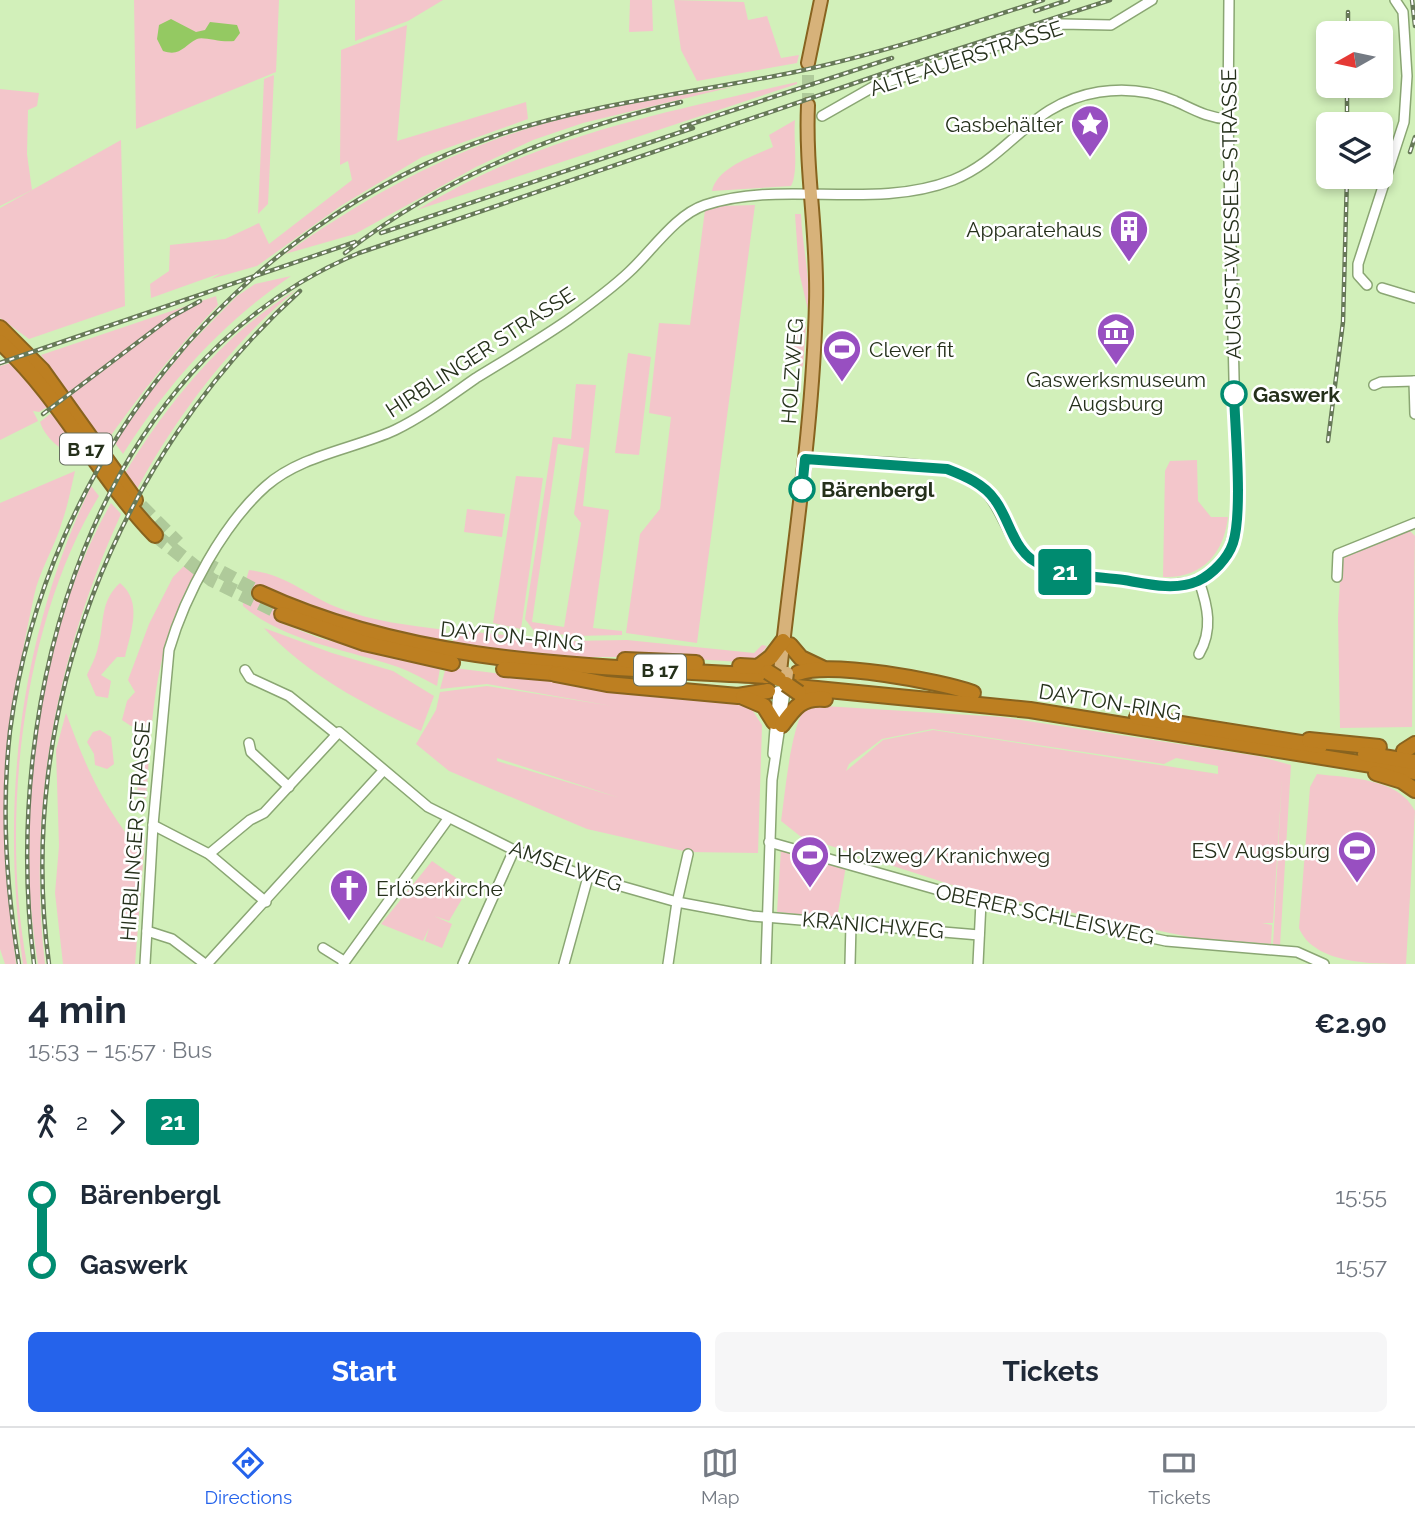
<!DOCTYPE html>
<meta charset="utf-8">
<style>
body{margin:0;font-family:Raleway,sans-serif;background:#f6f6f7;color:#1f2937;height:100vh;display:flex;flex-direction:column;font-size:26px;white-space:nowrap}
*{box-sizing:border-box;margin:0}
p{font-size:23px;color:#747a83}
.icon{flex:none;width:38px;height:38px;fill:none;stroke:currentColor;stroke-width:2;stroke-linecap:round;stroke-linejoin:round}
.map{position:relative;height:964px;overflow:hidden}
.panel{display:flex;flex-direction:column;background:#fff;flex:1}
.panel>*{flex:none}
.badge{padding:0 14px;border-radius:5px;font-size:24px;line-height:46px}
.needle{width:46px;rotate:261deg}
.fabs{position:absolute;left:1316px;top:21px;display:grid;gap:14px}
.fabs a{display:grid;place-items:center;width:77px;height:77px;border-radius:10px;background:#fff;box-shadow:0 4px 10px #0003;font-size:35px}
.map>.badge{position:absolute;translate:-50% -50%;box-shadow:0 0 0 4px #fff}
.legs{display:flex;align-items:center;gap:10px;height:77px;padding:0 28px;font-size:23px}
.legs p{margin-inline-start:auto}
.summary{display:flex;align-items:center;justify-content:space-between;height:119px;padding:0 28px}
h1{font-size:38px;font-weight:700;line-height:52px}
.action{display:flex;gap:14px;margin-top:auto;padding:14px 28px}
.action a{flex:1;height:80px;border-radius:10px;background:#2563eb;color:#fff;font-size:28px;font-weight:700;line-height:80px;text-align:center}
.action a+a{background:#f6f6f7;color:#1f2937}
ul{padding:0 28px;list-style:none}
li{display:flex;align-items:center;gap:24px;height:70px;font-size:26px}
li i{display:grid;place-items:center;width:10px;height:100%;margin:0 9px;background:currentColor}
li i::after{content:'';width:18px;height:18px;margin:-9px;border:5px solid;border-radius:50%;background:#fff}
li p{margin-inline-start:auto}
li:first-child i{background:linear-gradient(#0000 50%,currentColor 0)}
li:last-child i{background:linear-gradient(currentColor 50%,#0000 0)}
.menu{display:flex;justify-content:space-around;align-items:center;height:98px;border-top:2px solid #e0e1e3;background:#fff;font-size:19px;color:#747a83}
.menu a{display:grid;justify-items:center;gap:4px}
.menu .selected{color:#2563eb}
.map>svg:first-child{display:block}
.green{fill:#f3c6cb;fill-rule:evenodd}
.water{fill:#94c962}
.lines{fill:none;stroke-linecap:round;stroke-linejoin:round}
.major-tunnel{stroke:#afca9a;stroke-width:12;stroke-dasharray:12 6;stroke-linecap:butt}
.highway-tunnel{stroke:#afca9a;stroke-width:14;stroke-dasharray:14 7;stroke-linecap:butt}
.minor-casing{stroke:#8aa673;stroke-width:12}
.major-casing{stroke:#88631f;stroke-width:16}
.highway-casing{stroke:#88631f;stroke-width:18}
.minor{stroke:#fff;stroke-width:9}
.major{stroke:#d7b27a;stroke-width:12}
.highway{stroke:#bd7f21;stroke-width:14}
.rail-casing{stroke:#677958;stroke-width:4.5}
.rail{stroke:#fff;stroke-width:2;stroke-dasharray:5;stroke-linecap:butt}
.major-bridge-casing{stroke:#88631f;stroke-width:16;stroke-linecap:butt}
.highway-bridge-casing{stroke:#88631f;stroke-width:18;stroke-linecap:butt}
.major-bridge{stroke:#d7b27a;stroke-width:12}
.highway-bridge{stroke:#bd7f21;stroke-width:14}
.line-1-casing{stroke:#fff;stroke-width:16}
.line-1{stroke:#008b70;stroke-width:10}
.stop-1-dot{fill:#fff;stroke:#008b70;stroke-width:3.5}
.labels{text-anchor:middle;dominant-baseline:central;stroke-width:5;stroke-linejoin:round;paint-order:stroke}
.shield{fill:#fff;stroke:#666e5f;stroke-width:2}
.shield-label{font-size:19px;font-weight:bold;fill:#25301b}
.street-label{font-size:21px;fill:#25301b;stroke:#fff}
.poi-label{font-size:21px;fill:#25301b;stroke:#fff;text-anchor:end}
.stop-label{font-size:21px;font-weight:bold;fill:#25301b;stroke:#fff;text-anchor:start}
</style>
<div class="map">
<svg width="1415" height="964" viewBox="0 0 1415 964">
<rect width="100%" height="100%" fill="#d2f0ba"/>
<g class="green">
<path d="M134 0H279L276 72 136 129Z"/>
<path d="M355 0H443L408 21 355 41Z"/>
<path d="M630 0H652L653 31 629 32Z"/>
<path d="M674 0 744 2 748 20 767 16 781 58 799 55 797 63 697 81 681 50Z"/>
<path d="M407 25 397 141 526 102 528 119 422 157 342 205 257 266 211 279 221 273 151 298 150 284 169 271 170 245 225 239 259 223 269 244 352 180 348 161 340 165 341 50Z"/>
<path d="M274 75 268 204 258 214 264 79Z"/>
<path d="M797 82V84L417 210C540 135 660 114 797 82Z"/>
<path d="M736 86 583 123 533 140 476 167 355 234 285 254C356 204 428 162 511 134 583 109 661 99 736 86Z"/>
<path d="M0 89 39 93 37 106 28 110 27 154 32 190 0 206Z"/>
<path d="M795 120C793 139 799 171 791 186L712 191C717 167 754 156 773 147L769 135Z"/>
<path d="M121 140 125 306 29 339 0 318V208Z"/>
<path d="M755 205 697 643 626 633 640 534 660 509 671 417 649 413 659 323 690 325 705 210 719 206Z"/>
<path d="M795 214H801C802 246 811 278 808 310L799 272Z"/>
<path d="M291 276C222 323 168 383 123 454L115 443 146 397 188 346 237 296 255 284Z"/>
<path d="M296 290C231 344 177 415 137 489L125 473C170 400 223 335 296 290Z"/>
<path d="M216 296 218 305C175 350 138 396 103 447L41 355Z"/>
<path d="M806 326 803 367 793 362 794 337Z"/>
<path d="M628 353 651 357 639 455 615 453Z"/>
<path d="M14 362 49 406 39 412 33 411 38 421 0 440V366Z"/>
<path d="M576 384 596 385 583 506 609 510 593 628 622 631V635L574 636 534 631 525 619 553 437 571 439ZM558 444 584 448 574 514 581 523 564 627 532 622Z"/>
<path d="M50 414H55L77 453C61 453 45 437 40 422Z"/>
<path d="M1197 460 1198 501 1211 517H1228C1224 554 1201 579 1163 577L1165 471 1170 461Z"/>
<path d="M75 471C71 488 68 505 62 522 55 547 39 571 34 596 4 732 0 825 16 964H5L0 949V503Z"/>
<path d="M516 476 543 478 521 629 493 623Z"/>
<path d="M91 486 99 496C22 622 0 820 27 964H23C0 800 20 636 91 486Z"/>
<path d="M111 503 121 514C56 657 27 808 45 964H38C13 811 35 638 111 503Z"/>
<path d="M467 509 505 514 502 537 464 532Z"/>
<path d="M1409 530 1415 536 1412 727 1340 728 1338 618 1341 559Z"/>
<path d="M184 566 195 574C154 645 152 718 146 799L137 793 141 751 149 725 131 726 122 720 127 701 135 692 128 680 149 624 173 577Z"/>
<path d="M249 570C286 574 306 595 339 608 374 622 409 625 446 630L445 642 382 631 261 586 255 598 281 610 276 621 319 638 440 668 437 686C424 679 411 672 398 667 346 649 285 642 243 606V590Z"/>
<path d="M120 583C143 602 131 631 125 657H117L101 675 111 681 108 698 96 696 87 675C91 666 96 657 98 647 105 623 99 602 120 583Z"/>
<path d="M264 628 332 653 393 671 434 696 421 731C365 705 306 674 264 628Z"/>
<path d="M454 630 568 641 627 640 754 653 762 645 767 646 755 663 664 657H553L453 643Z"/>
<path d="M446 667 749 705 762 725 758 853 688 852 587 829 449 771 416 744 436 710 440 692 487 686 612 706 487 684 440 689ZM497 758 620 798 497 761Z"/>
<path d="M808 705 1002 717 1258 756 1291 765 1280 946 1273 945 1282 778 1273 923H1262L1272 925 1271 944 1194 938 977 893 800 836 781 821C785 796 791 719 808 705ZM932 729 1164 764 1176 758 1218 766V774L933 730 883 740 846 771 849 764 882 739Z"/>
<path d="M66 713C84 762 99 798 131 840L137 842 140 837 145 838 135 964H63L55 893 59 846 56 750Z"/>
<path d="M100 730 111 737 114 764 107 769 95 765 94 754 87 742 93 732Z"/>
<path d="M1317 774C1349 778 1399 778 1415 811L1406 964C1372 964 1314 964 1299 928L1310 787Z"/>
<path d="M781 849 846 866 837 918 777 912Z"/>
<path d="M432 861 469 887 449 921 434 916 452 924 442 948 425 941 429 928 423 941 381 924Z"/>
</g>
<path class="water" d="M171 19 196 32 205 30 210 22 237 25 240 33 234 41C221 43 203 36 197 39 184 45 181 57 163 51L157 39 159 25Z"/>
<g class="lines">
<path class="major-tunnel" d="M808 105V63"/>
<g class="highway-tunnel">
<path d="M141 506 178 543"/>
<path d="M155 535 212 580 282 614"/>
<path d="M203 562 260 593"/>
</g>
<g class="minor-casing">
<g id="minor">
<path d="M822 116 873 87 1061 24 1111 25 1152 0"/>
<path d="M1367 285 1358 275V264L1404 122 1407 76 1403 12 1395 0"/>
<path d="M1382 288 1415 298"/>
<path d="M1414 381 1415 414"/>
<path d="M1374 385 1381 382 1415 381"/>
<path d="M805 459C846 462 933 459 967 477 1005 498 1001 536 1031 559 1051 574 1078 574 1102 577 1172 587 1232 602 1237 507L1228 119 1229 0"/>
<path d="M1337 577 1338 554 1415 523"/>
<path d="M1199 581C1208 607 1213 630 1199 654"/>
<path d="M245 670 250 678 289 696 335 733"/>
<path d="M249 743 251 752 289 787"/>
<path d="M773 754 778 691"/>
<path d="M153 825 209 854 266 902"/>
<path d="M769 842 981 902 1166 941 1297 952 1324 964"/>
<path d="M209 854 250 820 264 813 339 732 428 807 514 850 582 875 677 902 752 916 979 935"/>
<path d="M147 931 172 939 205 964"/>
<path d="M323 948 344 961"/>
<path d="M145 964 153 825 169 650C185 595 223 524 266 486 301 455 354 449 395 430 424 416 450 396 476 378 507 359 539 340 568 320 589 305 610 290 629 272 652 251 675 215 705 205 782 179 873 211 953 180 1010 157 1030 103 1099 92 1125 88 1151 91 1175 101 1193 109 1207 118 1228 119"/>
<path d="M207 964 383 771"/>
<path d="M343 964 448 819"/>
<path d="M463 964 514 850"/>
<path d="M564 964 588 877"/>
<path d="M668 964 677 902 688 854"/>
<path d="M766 964 772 780 785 692"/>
<path d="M850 964 851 924"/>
<path d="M978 964 981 902"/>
</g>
</g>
<g class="major-casing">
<g id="major">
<path d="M808 63 821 0"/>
<path d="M780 672C793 549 813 426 816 302 818 236 805 171 808 105"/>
</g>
</g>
<g class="highway-casing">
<g id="highway">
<path d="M0 328 42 370 135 500"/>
<path d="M0 342C62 398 97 475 155 535"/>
<path d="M260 593C420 667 595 666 768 676"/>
<path d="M282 614 364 643 452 663"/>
<path d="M790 645 801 658 822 668"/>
<path d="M625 660 696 663"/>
<path d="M740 666 758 667 771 657 783 641"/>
<path d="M504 669 564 674"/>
<path d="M798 673C831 661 939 681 973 693"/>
<path d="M555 674 607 684 738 696 768 691"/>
<path d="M797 687 1030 710 1415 772"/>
<path d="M743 697 764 706 774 722"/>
<path d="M1137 717 1320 746"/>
<path d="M782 725C795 707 802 697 825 699"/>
<path d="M1309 740 1379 747"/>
<path d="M1404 751 1415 744"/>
<path d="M1365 754 1415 762"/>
<path d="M1376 773 1402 781 1415 790"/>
</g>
</g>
<use href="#minor" class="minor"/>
<use href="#major" class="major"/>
<use href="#highway" class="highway"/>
<g class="rail-casing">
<g id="rail">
<path d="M1412 0 1415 26"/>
<path d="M1035 11 1068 0"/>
<path d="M1348 33V12"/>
<path d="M1347 86V124"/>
<path d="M682 127 892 58"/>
<path d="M1410 152 1415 137"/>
<path d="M381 233 693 128"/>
<path d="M345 253C444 176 559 131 681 102"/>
<path d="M0 363 355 242"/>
<path d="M43 414 171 317 200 301"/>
<path d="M1328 441 1343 322 1347 177"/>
<path d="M19 964C6 886 1 810 10 731 45 461 237 224 495 136 592 103 694 93 795 72 879 54 961 27 1043 0"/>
<path d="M34 964C0 698 92 365 359 253L896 69 1110 0"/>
<path d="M49 964C15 715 114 459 300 291"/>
</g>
</g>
<use href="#rail" class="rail"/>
<g class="major-bridge-casing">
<path id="major-bridge" d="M786 680 787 673"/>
</g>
<g class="highway-bridge-casing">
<g id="highway-bridge">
<path d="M768 672 779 679"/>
<path d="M786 684 799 693"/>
</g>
</g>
<use href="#major-bridge" class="major-bridge"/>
<use href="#highway-bridge" class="highway-bridge"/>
</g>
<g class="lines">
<g class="line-1-casing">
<path id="line-1" d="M802 489 805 459 947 469C965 476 984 484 995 500 1009 519 1012 544 1031 559 1056 577 1095 576 1124 580 1147 584 1175 591 1198 581 1213 574 1228 558 1233 543 1243 512 1235 429 1234 394"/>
</g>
<use href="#line-1" class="line-1"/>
</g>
<defs>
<g id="sight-pin" transform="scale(2.0125)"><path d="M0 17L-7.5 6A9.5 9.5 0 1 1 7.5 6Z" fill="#984fc1" stroke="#fff"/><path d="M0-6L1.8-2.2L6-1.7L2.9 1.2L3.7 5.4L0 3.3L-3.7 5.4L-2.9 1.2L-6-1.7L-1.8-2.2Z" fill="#fff"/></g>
<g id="building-pin" transform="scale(2.0125)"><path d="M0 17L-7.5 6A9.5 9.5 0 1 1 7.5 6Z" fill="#984fc1" stroke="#fff"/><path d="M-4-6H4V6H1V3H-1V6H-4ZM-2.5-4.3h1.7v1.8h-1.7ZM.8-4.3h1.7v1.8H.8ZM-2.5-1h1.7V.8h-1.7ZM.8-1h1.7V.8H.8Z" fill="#fff"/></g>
<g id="museum-pin" transform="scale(2.0125)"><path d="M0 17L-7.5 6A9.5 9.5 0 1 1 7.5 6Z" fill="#984fc1" stroke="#fff"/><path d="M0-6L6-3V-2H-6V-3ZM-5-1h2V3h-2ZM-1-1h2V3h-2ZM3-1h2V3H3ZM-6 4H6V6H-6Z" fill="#fff"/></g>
<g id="stadium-pin" transform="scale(2.0125)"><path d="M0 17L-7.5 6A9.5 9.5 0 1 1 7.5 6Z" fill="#984fc1" stroke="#fff"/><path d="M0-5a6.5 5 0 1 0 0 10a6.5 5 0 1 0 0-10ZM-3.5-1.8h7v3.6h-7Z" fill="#fff"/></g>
<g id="church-pin" transform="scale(2.0125)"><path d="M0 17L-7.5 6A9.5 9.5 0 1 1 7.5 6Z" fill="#984fc1" stroke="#fff"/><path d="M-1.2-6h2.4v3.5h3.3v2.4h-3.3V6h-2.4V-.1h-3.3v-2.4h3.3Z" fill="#fff"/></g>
</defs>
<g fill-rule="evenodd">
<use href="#sight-pin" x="1090" y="124"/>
<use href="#building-pin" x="1129" y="229"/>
<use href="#museum-pin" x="1116" y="332"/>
<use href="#stadium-pin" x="842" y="349"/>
<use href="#stadium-pin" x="1357" y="850"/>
<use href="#stadium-pin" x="810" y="855"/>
<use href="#church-pin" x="349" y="888"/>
</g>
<g class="stop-1-dot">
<circle cx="1234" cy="394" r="12"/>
<circle cx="802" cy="489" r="12"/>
</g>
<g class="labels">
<g class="shield">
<rect x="60" y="433.5" width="52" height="31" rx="5"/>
<rect x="634" y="654.5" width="52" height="31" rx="5"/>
</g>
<g class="shield-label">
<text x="86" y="449">B 17</text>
<text x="660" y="670">B 17</text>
</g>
<g class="street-label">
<text transform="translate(966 58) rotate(-18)">ALTE AUERSTRASSE</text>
<text transform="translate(1231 214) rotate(-91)">AUGUST-WESSELS-STRASSE</text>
<text transform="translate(480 352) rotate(-33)">HIRBLINGER STRASSE</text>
<text transform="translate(792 371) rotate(-86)">HOLZWEG</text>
<text transform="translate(512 636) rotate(6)">DAYTON-RING</text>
<text transform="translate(1110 702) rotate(9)">DAYTON-RING</text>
<text transform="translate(135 831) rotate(-86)">HIRBLINGER STRASSE</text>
<text transform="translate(566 866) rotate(19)">AMSELWEG</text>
<text transform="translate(1045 914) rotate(12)">OBERER SCHLEISWEG</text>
<text transform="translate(873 925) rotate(5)">KRANICHWEG</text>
</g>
<g class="poi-label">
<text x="1063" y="124">Gasbehälter</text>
<text x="1102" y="229">Apparatehaus</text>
<text x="869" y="349" text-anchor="start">Clever fit</text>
<text x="1116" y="379" text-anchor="middle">Gaswerksmuseum<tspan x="1116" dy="24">Augsburg</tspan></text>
<text x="1330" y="850">ESV Augsburg</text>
<text x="837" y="855" text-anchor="start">Holzweg/Kranichweg</text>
<text x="376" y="888" text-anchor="start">Erlöserkirche</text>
</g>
<g class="stop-label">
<text x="1253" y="394">Gaswerk</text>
<text x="821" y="489">Bärenbergl</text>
</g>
</g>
</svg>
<div class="fabs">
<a><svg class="needle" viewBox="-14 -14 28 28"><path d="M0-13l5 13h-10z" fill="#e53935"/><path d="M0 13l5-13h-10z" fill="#747a83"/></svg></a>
<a><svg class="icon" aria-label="layers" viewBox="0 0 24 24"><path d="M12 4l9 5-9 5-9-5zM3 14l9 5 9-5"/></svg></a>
</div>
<b class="badge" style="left:1065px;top:572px;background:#008b70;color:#fff">21</b>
</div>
<section class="panel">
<div class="summary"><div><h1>4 min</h1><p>15:53 – 15:57 · Bus</p></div><b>€2.90</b></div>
<div class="legs"><svg class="icon" aria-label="walk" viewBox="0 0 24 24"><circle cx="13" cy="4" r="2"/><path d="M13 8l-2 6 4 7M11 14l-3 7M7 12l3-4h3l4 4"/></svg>2<svg class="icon" aria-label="forward" viewBox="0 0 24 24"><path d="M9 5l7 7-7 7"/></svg><b class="badge" style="background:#008b70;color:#fff">21</b></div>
<ul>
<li><i style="color:#008b70"></i><b>Bärenbergl</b><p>15:55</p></li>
<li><i style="color:#008b70"></i><b>Gaswerk</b><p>15:57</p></li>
</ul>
<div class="action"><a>Start</a><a>Tickets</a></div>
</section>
<nav class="menu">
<a class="selected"><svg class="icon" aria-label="directions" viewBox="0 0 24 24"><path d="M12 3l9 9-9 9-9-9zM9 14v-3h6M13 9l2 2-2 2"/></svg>Directions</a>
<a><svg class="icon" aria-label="map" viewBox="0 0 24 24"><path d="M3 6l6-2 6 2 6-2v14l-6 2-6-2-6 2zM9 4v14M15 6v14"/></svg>Map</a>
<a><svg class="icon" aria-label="tickets" viewBox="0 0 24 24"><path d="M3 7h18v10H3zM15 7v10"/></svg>Tickets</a>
</nav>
